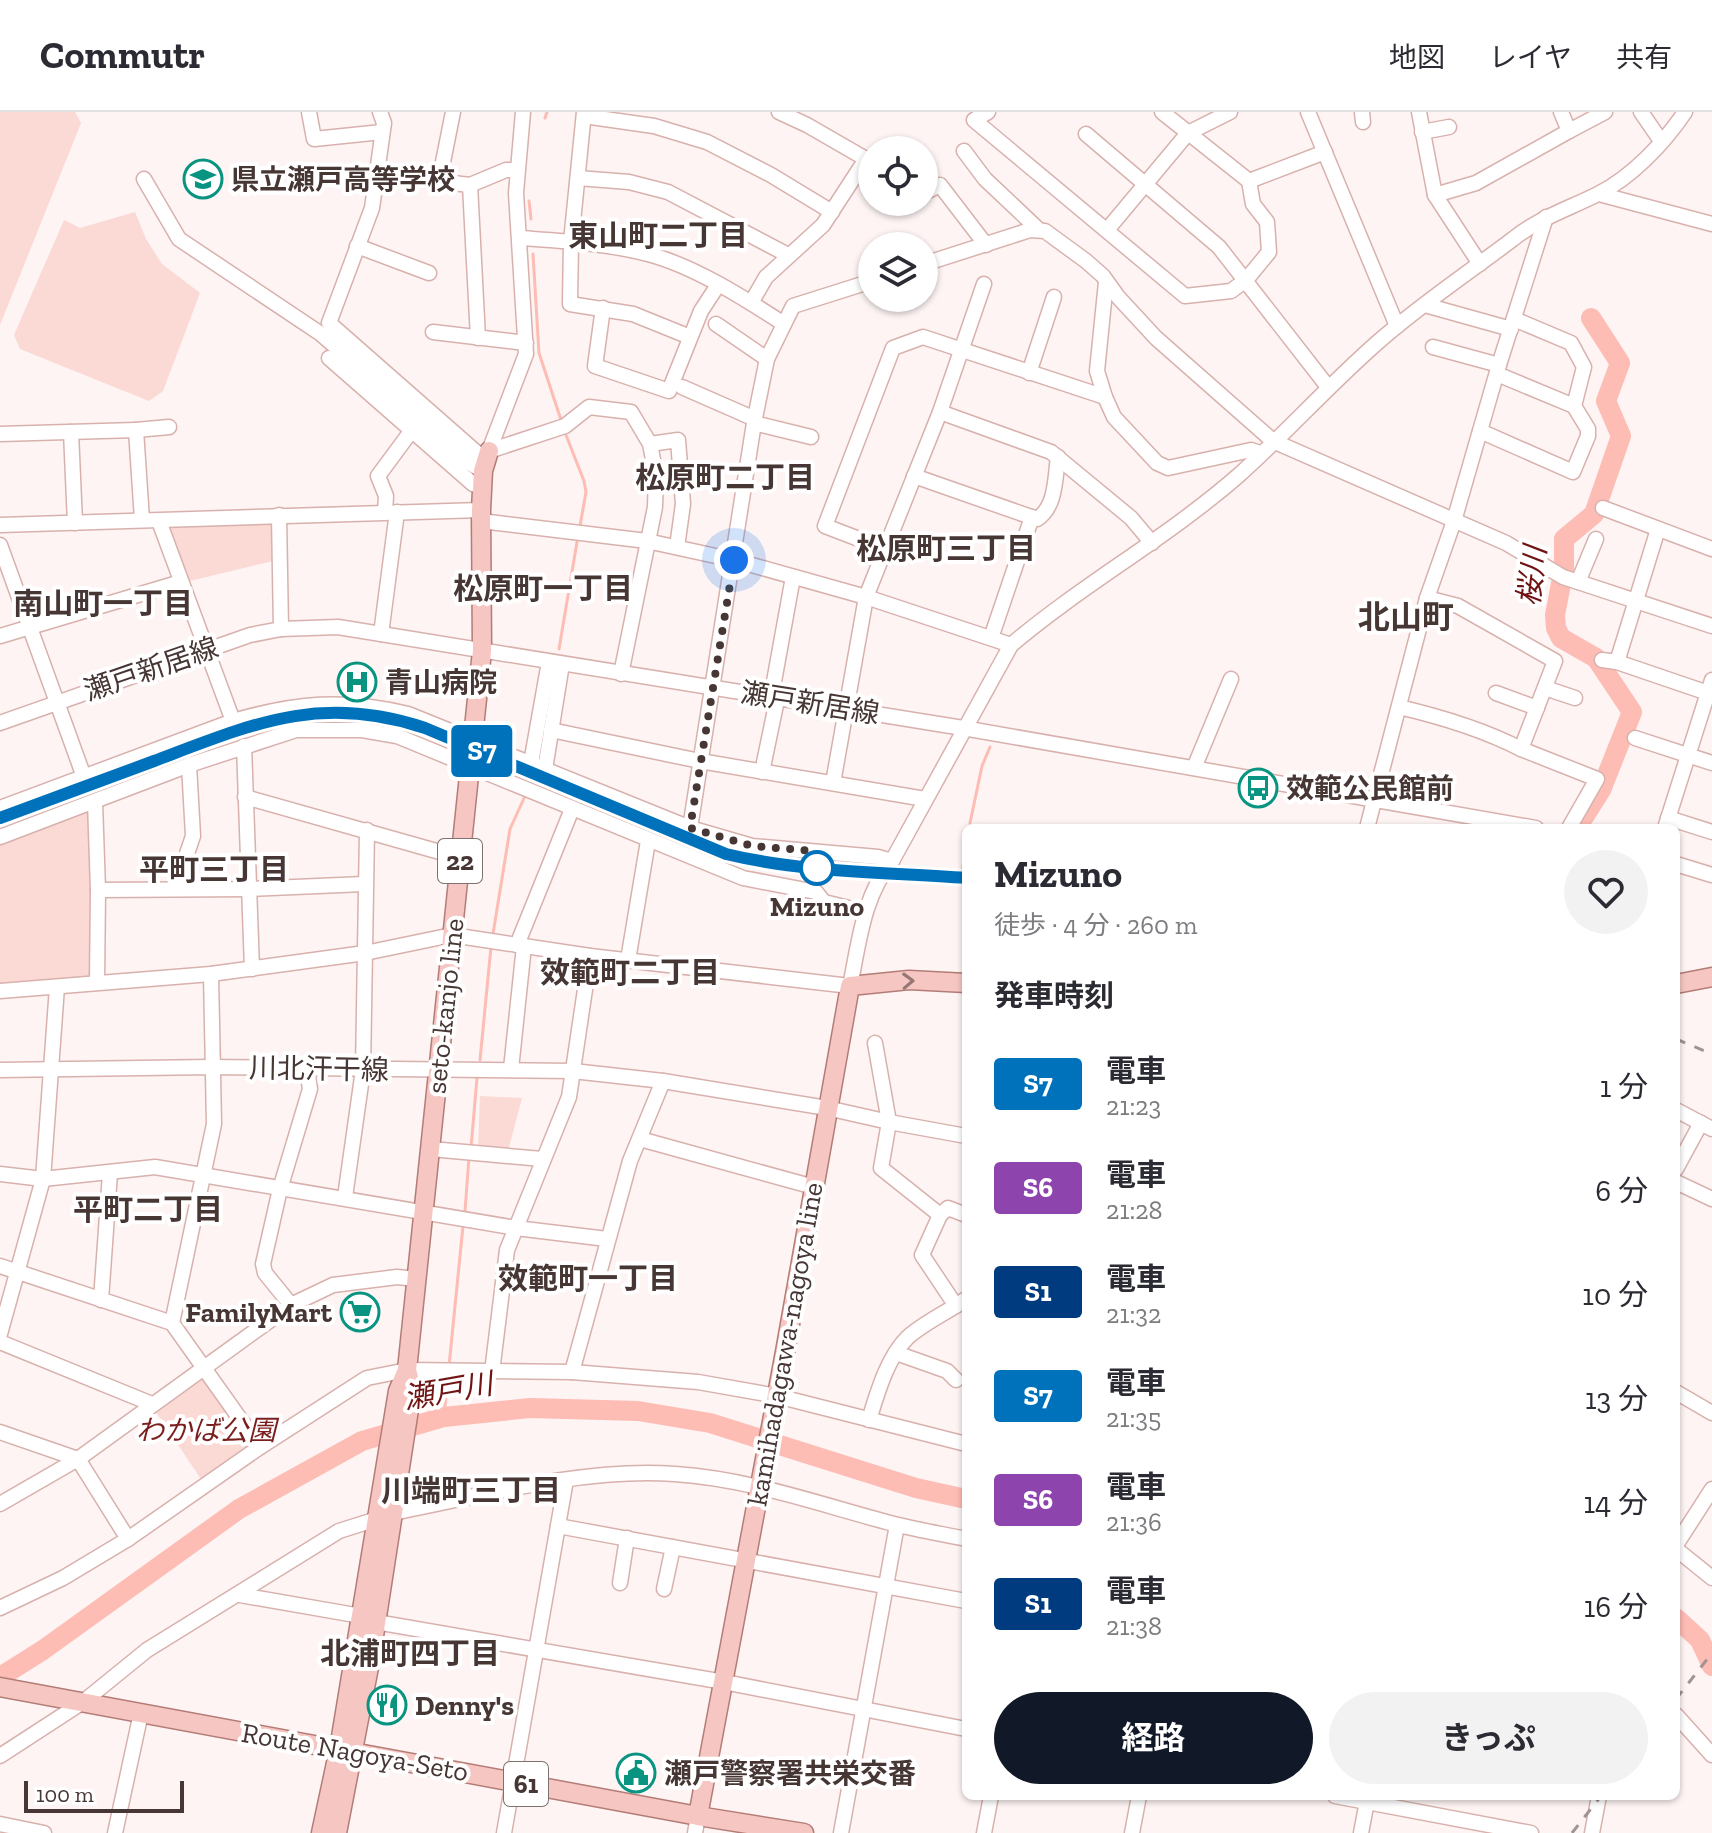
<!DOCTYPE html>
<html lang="ja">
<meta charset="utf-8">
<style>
body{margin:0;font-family:"Zilla Slab","Noto Sans JP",serif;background:#f2f2f3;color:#2b2b33;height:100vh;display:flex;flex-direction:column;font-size:30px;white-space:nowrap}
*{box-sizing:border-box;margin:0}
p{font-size:26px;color:#7c7c81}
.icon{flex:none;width:44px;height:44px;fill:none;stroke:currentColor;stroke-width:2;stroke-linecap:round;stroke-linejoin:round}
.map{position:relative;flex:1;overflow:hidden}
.drawer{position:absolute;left:962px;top:712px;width:718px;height:976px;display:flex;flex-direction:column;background:#fff;border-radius:12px;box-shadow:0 2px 6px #0004}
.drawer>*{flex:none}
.badge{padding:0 16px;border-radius:6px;font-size:28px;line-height:52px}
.buttons{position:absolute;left:858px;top:24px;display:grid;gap:16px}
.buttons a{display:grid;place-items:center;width:80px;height:80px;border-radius:50%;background:#fff;box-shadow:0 2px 6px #0004;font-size:40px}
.scale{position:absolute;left:24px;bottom:20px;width:160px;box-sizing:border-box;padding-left:8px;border:4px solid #463634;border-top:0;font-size:22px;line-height:28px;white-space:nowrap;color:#463634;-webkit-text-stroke:6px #fff;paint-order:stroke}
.you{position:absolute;width:40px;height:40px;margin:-20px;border:6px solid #fff;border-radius:50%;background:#1a73e8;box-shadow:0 0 0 12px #1a73e833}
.map>.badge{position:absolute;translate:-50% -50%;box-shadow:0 0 0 4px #fff}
h2{padding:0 32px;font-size:30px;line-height:72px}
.round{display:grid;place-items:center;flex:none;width:84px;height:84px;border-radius:42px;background:#f2f2f3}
.summary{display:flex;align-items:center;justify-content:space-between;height:136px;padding:0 32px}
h1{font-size:38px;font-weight:700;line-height:60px}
.button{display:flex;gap:16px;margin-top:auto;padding:16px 32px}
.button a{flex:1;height:92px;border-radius:48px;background:#111827;color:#fff;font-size:32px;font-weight:700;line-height:92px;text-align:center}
.button a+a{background:#f2f2f3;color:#2b2b33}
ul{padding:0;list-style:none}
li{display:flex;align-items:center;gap:24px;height:104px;padding:0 32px}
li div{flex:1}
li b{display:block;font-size:30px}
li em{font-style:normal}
li .badge{min-width:88px;font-weight:700;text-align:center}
header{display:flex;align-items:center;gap:48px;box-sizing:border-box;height:112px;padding:0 40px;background:#fff;border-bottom:2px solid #e1e1e2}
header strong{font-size:38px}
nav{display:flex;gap:44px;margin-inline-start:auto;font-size:28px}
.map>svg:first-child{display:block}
.green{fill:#fbd9d4}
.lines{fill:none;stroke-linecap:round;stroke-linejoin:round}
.stream{stroke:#fdbcb4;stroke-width:3}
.river{stroke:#fdbcb4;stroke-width:20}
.minor-casing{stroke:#d8b1ad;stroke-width:17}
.major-casing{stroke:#b47c76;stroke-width:21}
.minor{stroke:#fff;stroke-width:14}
.major{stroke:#f6c7c2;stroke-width:18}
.rail{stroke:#a09492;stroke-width:3;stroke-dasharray:10 10;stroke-linecap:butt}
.oneway{stroke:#957774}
.line-casing{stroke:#fff;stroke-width:18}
.line{stroke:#0072bc;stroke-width:12}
.walk{stroke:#463634;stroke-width:8;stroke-dasharray:0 14.4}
.stop-dot{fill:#fff;stroke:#0072bc;stroke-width:4}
.labels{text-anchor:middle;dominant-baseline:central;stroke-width:8;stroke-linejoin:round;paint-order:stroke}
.shield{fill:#fff;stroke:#7e7271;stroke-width:2}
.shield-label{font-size:26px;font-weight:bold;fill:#463634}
.poi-label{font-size:28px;font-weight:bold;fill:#463634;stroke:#fff;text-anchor:start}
.street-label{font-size:28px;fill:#463634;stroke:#fff}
.stop-label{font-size:28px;font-weight:bold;fill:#463634;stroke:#fff}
.park-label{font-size:28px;font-style:italic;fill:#7a1f1d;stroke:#fff}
.neighbourhood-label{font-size:30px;font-weight:bold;fill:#463634;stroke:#fff}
.water-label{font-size:30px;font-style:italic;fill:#6f1313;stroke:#fff}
.quarter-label{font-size:32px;font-weight:bold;fill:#463634;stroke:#fff}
</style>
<header>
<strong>Commutr</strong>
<nav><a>地図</a><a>レイヤ</a><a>共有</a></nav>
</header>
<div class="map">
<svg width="1712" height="1721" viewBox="0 0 1712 1721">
<rect width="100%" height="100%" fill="#fdf4f3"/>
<g class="green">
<path d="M0 0H75L81 11 0 213Z"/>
<path d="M135 100 146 127 162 152 200 181 163 279 149 289 20 237 14 223 64 108 80 116Z"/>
<path d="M273 407 277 448 190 469 168 415Z"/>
<path d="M91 696 93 867 0 874V730Z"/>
<path d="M480 984 522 986 508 1039 478 1037Z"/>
<path d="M203 1262 256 1335 205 1373 154 1297Z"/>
</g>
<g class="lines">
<g class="stream">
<path d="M545 6 547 0"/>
<path d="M529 89 531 107"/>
<path d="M533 142 539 241 562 311"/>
<path d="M564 318 584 369 586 380 580 414"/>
<path d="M559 537 577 430"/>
<path d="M531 673 537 658"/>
<path d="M970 711 982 654 990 635"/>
<path d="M962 759 965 743"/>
<path d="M493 822 510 717 525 684"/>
<path d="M480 948 491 835"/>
<path d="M471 1036 477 966"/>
<path d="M465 1099 469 1045"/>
<path d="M449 1254 463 1114"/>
<path d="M444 1305 448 1261"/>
</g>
<g class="river">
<path d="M1577 716 1601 678 1632 600 1596 546 1561 526 1556 516 1555 503 1564 456V427L1594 402 1621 324 1606 289 1620 251 1591 206"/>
<path d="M1676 1506 1700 1528 1712 1554"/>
<path d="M0 1565 43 1538 239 1397 362 1329 444 1305 530 1296 638 1299 710 1311 916 1376 966 1387"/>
</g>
<g class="minor-casing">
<g id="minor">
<path d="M309 0 314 27 382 20"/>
<path d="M380 0 384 11 372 96 329 211 485 348"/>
<path d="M584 0 571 130 570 192 633 202 690 225"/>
<path d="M988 0 974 8 1185 184 1231 179 1246 168 1269 140 1267 110 1253 92 1249 69"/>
<path d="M1162 0 1249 69 1325 40"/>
<path d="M1308 0 1397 214"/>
<path d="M1362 0 1363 10"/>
<path d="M1419 0 1435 83 1480 152"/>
<path d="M1561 0 1569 19 1605 0"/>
<path d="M1641 0 1661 29"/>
<path d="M584 4 654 14 707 30 771 63 832 100"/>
<path d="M1422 20 1449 15"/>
<path d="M1086 22 1219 135 1328 275"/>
<path d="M964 39 985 67 1039 118"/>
<path d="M377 62 470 73 506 58H517"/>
<path d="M578 66 629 70 668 80 788 143"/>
<path d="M144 67 179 127 321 222 468 350 483 359"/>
<path d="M439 70 453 0"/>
<path d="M470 73 478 226"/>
<path d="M924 81 940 73 986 133"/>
<path d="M1599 82 1712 112"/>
<path d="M1435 83 1476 71 1569 19"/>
<path d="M1107 118 1188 21 1230 0"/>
<path d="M520 126C563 129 606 131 648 142 694 154 744 186 784 212"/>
<path d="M357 134 429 161"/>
<path d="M924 152 1030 118 1045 119 1086 149 1103 164 1118 185 1156 226 1273 329 1506 431 1563 465 1712 514"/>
<path d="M1106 170 1097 259 1105 285 1114 305 1157 351 1168 356 1251 338 1260 341"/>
<path d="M751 191 766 165 823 113 866 47 807 13 779 0"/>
<path d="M1425 193 1511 217"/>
<path d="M603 196 595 254 669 279 701 199 718 173"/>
<path d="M1514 207 1571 231 1584 255 1574 294"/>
<path d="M716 212 767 247"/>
<path d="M433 220 526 231"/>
<path d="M1433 235 1499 253"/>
<path d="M329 246 473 372 482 375"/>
<path d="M1029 261 1054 185"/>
<path d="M682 275 755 307"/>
<path d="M940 300 1051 340 1131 406 1152 431"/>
<path d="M754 311 811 325"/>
<path d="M136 318 169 315"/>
<path d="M1480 319 1573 360 1588 324V317L1574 294 1497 262"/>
<path d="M71 320 75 411"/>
<path d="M0 322 136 318 142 408"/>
<path d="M650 332 678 328 683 392 677 435"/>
<path d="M489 339 565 314 589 295 631 300 650 332 656 363 655 395 621 562"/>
<path d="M489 339 526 242 516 81 523 0"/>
<path d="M914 364 1037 407C1056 395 1055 367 1058 345"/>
<path d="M1603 396 1712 437"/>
<path d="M385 400 386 384 378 364 412 318"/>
<path d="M279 403 281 517"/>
<path d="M159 409 233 609"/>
<path d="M481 409 647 429 734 448 866 485 1011 533"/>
<path d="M0 413 481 398"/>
<path d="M0 433 84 665"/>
<path d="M885 437 825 414 893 236 923 225 1105 285"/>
<path d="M1578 470 1596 427"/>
<path d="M1427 486 1458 494 1555 549 1521 637 1597 667 1569 716"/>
<path d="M381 522 397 400"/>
<path d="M0 524 181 470"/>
<path d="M991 526 1032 405"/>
<path d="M1602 548 1617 550 1708 581"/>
<path d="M1617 550 1658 417"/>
<path d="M1545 576 1575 586"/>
<path d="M1496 581 1537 596"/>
<path d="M771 586 793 465"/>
<path d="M1399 595C1442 605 1482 617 1521 637"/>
<path d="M0 611 250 523 281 517 338 515 963 616 1536 716"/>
<path d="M551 618 700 649 925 687"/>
<path d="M1635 626 1712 651"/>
<path d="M244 634 252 857"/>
<path d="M531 651 549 550"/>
<path d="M1194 656 1231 567"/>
<path d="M545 657 562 552"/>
<path d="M762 660 777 588"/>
<path d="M833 671 866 485 940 300 984 172"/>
<path d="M245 685 461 746"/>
<path d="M95 690 98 778 97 870"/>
<path d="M0 696 233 609C295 591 344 586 408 602L690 716 752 734 878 745 892 749"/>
<path d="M1668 706 1712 720"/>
<path d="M690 716 754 311 767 247 793 194 872 169"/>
<path d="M1367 716 1427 486 1454 409 1499 253 1546 105"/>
<path d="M1665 716 1712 568"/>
<path d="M0 725 189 653 296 618H362L397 624 743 766 816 780 824 790 865 800"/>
<path d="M1676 752 1712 763"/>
<path d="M175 777 193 724 189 653"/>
<path d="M98 778 249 777 364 772"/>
<path d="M517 833 572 697"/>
<path d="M628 848 648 729"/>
<path d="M0 879 211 862 365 841 452 823 590 844 850 874C859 831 863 784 892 749L1011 533C1083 472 1167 426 1239 363 1286 321 1330 272 1378 230 1421 192 1468 161 1513 127 1539 106 1568 97 1598 82 1632 65 1664 31 1685 0"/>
<path d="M875 931 889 1010 881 1056 940 1103 922 1143 956 1194"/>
<path d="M511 957 524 834"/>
<path d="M0 958 211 955 573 959 663 969 827 996 889 1010 966 1024"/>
<path d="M1676 998 1712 1017"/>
<path d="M640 1027 814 1075"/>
<path d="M431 1037 542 1047"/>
<path d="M1676 1057 1701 1011"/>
<path d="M0 1062 43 1067 155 1055 516 1116 607 1127"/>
<path d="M1676 1070 1712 1087"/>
<path d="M345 1085 363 958 367 718"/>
<path d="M940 1103 948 1096 966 1103"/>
<path d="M0 1154 172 1211 260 1335"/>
<path d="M101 1188 110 1061"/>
<path d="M291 1193 265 1161 263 1152 280 1077 310 977 307 957"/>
<path d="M172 1211 214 1012 211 862"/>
<path d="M0 1222 43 1067 57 875"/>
<path d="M0 1230 152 1292"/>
<path d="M896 1241 947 1259 956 1268"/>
<path d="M492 1260 507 1138 569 985 590 844"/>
<path d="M572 1260 630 1049 663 969"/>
<path d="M1676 1280 1712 1301"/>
<path d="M869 1308C877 1282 887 1246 907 1226 923 1211 948 1200 966 1187"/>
<path d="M0 1320 78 1347 128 1427"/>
<path d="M0 1392 78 1347 291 1193 333 1173 397 1165 417 1167"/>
<path d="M392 1401C478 1384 588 1355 675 1362 751 1367 821 1393 894 1412 918 1418 942 1422 966 1427"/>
<path d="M558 1414 966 1489"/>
<path d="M1676 1433 1712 1377"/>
<path d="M1676 1437 1712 1466"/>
<path d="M620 1471 627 1426"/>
<path d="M664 1477 673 1435"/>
<path d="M240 1483 361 1504 376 1510 724 1570 966 1617"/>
<path d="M0 1496 63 1466 128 1427 260 1335 367 1266 407 1258 572 1260 698 1270 777 1284 966 1332"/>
<path d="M1676 1603 1712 1643"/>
<path d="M0 1644 83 1590 147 1538 339 1419 377 1407"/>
<path d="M1335 1684 1531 1721"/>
<path d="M0 1712 44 1721"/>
<path d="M115 1721 141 1601"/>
<path d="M504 1721 566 1368"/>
<path d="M695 1721 698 1704"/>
<path d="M841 1721 897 1413"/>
<path d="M984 1721 991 1684"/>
<path d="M1132 1721 1139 1684"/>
<path d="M1361 1721 1368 1684"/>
<path d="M1592 1721 1599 1684"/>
</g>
</g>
<g class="major-casing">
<g id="major">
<path d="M1676 872 1712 865"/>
<path d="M0 1575 698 1704 804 1721"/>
<path d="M698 1704 785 1240 850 874 909 868 966 871"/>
<path d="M321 1721 339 1637 398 1279 407 1258 482 539 481 398 483 359 489 339"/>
<path d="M337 1721 370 1550 412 1278 407 1258"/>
</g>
</g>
<use href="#minor" class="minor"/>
<use href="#major" class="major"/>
<g class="rail">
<path d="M0 713 224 629 284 610 332 605 368 607 396 613 438 627 725 747C803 767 886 766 966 772"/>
<path d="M1676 927 1712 942"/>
<path d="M1676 1587 1712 1541"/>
<path d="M1572 1721 1601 1684"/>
</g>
</g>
<defs><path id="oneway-chevron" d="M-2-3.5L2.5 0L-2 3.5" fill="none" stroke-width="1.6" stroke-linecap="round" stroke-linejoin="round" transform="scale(2)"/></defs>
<use class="oneway" href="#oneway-chevron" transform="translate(908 869) rotate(-2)"/>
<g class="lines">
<g class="line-casing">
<path id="line" d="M0 706C51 687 103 668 154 649 252 612 320 581 425 616L726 742C804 761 887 760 966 766"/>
</g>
<use href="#line" class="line"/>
<path class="walk" d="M734 448 690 716 752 734 815 739 817 756"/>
</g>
<defs>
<g id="school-ring" transform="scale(2)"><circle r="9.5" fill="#fff" stroke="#089480" stroke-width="1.5"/><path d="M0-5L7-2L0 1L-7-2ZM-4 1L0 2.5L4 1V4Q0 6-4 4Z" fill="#089480"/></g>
<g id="hospital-ring" transform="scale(2)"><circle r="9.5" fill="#fff" stroke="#089480" stroke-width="1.5"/><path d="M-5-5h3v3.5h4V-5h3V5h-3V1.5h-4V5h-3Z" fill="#089480"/></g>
<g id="bus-ring" transform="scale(2)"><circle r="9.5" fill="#fff" stroke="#089480" stroke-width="1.5"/><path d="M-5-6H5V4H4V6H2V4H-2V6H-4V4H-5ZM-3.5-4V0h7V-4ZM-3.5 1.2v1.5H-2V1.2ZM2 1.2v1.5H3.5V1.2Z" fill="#089480"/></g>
<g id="supermarket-ring" transform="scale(2)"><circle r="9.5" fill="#fff" stroke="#089480" stroke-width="1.5"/><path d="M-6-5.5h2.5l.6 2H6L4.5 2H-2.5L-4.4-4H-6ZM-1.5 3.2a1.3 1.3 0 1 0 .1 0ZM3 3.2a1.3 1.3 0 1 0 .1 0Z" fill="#089480"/></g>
<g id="restaurant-ring" transform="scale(2)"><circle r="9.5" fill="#fff" stroke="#089480" stroke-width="1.5"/><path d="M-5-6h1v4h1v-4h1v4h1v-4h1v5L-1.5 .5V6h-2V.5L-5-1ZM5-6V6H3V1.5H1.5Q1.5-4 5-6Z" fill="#089480"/></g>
<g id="civic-ring" transform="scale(2)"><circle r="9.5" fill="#fff" stroke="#089480" stroke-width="1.5"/><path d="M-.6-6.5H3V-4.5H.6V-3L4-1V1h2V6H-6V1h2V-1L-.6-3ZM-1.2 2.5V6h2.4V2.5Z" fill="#089480"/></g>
</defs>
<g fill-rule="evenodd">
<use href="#school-ring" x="203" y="67"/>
<use href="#hospital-ring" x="357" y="570"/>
<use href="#bus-ring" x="1258" y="676"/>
<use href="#supermarket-ring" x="360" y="1200"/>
<use href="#restaurant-ring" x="387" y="1593"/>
<use href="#civic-ring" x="636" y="1661"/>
</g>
<circle class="stop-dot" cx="817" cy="756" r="16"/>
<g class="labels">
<g class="shield">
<rect x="438" y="727" width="44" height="44" rx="6"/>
<rect x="504" y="1650" width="44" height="44" rx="6"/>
</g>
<g class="shield-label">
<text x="460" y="749">22</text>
<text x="526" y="1672">61</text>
</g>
<g class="poi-label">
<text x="231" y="67">県立瀬戸高等学校</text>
<text x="385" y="570">青山病院</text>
<text x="1286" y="676">效範公民館前</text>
<text x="332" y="1200" text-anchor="end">FamilyMart</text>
<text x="415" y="1593">Denny's</text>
<text x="664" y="1661">瀬戸警察署共栄交番</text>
</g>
<g class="street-label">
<text transform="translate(151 557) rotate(-19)">瀬戸新居線</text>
<text transform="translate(810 591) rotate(9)">瀬戸新居線</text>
<text transform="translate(445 894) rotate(-84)">seto-kanjo line</text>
<text transform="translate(319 957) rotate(1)">川北汗干線</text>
<text transform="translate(785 1232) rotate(-80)">kamihadagawa-nagoya line</text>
<text transform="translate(355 1640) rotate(10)">Route Nagoya-Seto</text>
</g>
<g class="stop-label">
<text x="817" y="794">Mizuno</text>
</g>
<g class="park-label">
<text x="206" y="1318">わかば公園</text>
</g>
<g class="neighbourhood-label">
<text x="658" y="124">東山町二丁目</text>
<text x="725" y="366">松原町二丁目</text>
<text x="946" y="437">松原町三丁目</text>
<text x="543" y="477">松原町一丁目</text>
<text x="103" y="492">南山町一丁目</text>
<text x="214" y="758">平町三丁目</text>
<text x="630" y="861">效範町二丁目</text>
<text x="148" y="1098">平町二丁目</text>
<text x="588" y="1167">效範町一丁目</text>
<text x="471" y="1379">川端町三丁目</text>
<text x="410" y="1542">北浦町四丁目</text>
</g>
<g class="water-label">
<text transform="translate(1532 464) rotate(-83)">桜川</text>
<text transform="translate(448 1279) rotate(-10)">瀬戸川</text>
</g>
<g class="quarter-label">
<text x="1406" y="505">北山町</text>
</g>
</g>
</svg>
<div class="buttons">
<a><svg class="icon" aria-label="locate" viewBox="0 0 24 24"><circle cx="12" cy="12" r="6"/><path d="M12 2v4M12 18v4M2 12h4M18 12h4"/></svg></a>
<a><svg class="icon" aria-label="layers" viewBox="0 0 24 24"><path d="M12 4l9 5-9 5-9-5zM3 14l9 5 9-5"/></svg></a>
</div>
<div class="scale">100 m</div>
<div class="you" style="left:734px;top:448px"></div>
<b class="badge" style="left:482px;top:639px;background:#0072bc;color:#fff">S7</b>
<section class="drawer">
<div class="summary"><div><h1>Mizuno</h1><p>徒歩 · 4 分 · 260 m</p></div><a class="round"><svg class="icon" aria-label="heart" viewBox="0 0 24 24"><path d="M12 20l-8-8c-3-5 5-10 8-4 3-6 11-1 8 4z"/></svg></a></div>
<h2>発車時刻</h2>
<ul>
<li><span class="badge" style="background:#0072bc;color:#fff">S7</span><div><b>電車</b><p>21:23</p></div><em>1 分</em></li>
<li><span class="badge" style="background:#8e44ad;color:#fff">S6</span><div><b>電車</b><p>21:28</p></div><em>6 分</em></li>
<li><span class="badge" style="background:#003b80;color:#fff">S1</span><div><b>電車</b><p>21:32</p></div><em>10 分</em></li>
<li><span class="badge" style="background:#0072bc;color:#fff">S7</span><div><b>電車</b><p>21:35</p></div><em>13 分</em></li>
<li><span class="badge" style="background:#8e44ad;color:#fff">S6</span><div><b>電車</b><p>21:36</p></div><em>14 分</em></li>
<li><span class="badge" style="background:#003b80;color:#fff">S1</span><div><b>電車</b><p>21:38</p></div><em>16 分</em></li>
</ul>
<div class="button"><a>経路</a><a>きっぷ</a></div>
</section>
</div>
